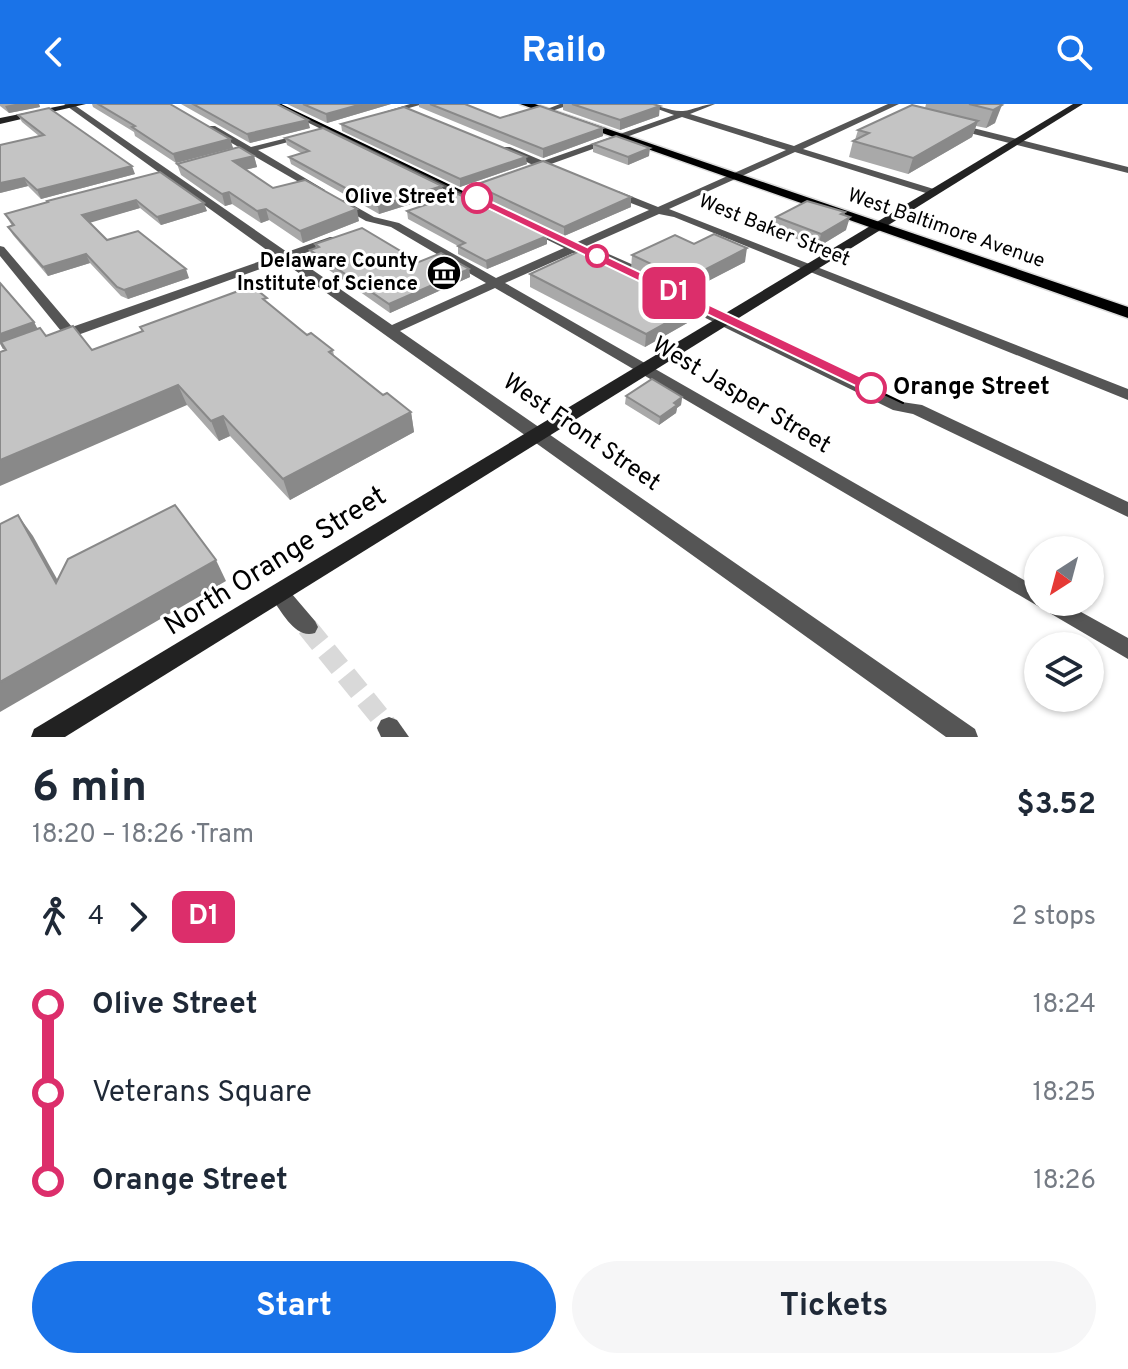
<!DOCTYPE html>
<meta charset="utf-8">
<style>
body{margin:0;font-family:Overpass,sans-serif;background:#f6f6f7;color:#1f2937;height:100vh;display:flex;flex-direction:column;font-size:30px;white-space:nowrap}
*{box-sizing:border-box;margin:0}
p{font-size:26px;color:#747a83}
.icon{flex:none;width:44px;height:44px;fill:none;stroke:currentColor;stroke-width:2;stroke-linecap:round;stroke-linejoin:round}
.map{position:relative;height:633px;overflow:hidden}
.side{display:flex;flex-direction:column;background:#fff;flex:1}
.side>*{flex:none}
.badge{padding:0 16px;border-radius:12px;font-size:28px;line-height:52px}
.needle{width:52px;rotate:216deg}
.buttons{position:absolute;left:1024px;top:432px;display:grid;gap:16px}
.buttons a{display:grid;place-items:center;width:80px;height:80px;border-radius:50%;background:#fff;box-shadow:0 2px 6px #0004;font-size:40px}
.map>.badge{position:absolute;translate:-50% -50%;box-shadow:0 0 0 4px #fff}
.legs{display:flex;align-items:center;gap:12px;height:88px;padding:0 32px;font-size:26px}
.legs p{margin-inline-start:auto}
.headline{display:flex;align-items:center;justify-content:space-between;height:136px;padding:0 32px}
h1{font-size:44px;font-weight:700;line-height:60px}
.button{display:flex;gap:16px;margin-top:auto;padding:16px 32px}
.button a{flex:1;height:92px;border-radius:48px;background:#1a73e8;color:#fff;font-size:32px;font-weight:700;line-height:92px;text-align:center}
.button a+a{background:#f6f6f7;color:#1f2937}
ul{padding:0 32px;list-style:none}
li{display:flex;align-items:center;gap:28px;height:88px;font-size:30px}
li i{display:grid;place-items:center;width:12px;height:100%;margin:0 10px;background:currentColor}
li i::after{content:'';width:20px;height:20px;margin:-10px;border:6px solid;border-radius:50%;background:#fff}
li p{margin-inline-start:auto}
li:first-child i{background:linear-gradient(#0000 50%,currentColor 0)}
li:last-child i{background:linear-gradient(currentColor 50%,#0000 0)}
header{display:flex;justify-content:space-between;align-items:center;height:104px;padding:0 32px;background:#1a73e8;color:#fff;font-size:36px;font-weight:700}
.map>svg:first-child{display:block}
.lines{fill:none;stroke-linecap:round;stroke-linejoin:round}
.street-tunnel{stroke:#d9d9d9;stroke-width:21;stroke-dasharray:21 10;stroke-linecap:butt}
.primary-casing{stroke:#dbdbdb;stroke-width:3}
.street{fill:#555;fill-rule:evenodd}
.secondary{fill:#222;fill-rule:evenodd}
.primary{fill:#000;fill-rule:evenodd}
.tram{stroke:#000;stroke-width:2}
.wall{fill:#a9a9a9}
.shaded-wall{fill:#898989}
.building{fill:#c4c4c4;stroke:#898989;stroke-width:2}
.line-1{fill:#dc2e6b;stroke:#fff;stroke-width:2}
.stop-1-dot{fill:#fff;stroke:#dc2e6b;stroke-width:4}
.labels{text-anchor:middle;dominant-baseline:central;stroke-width:6;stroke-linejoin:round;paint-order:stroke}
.far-stop-label{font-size:20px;font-weight:bold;fill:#000;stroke:#fff;text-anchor:end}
.far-street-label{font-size:20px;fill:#000;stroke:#fff}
.far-poi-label{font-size:20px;font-weight:bold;fill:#000;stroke:#fff;text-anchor:end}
.stop-label{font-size:24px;font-weight:bold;fill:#000;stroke:#fff;text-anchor:start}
.street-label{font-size:24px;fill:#000;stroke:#fff}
.near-street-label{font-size:28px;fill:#000;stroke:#fff}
</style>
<header><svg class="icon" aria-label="back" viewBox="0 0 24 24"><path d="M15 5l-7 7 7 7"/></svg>Railo<svg class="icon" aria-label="search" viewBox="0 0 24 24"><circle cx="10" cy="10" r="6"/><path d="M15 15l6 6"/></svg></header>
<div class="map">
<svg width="1128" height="633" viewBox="0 0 1128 633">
<rect width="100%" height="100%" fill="#fff"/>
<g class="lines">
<path class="street-tunnel" d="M307 523 389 624"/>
<g class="primary-casing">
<path id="primary" d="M520 0H535L1128 203V214Z"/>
</g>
<g class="street">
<path d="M64 0H73L287 148 330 133H338V137L294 153 392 221 486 179 391 123 366 117 336 100V96H344L374 113 399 119 496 174 564 144 270 0H280L573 140 649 106 610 91V87H618L658 103 786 46 682 13 551 60 564 67 559 70 537 63 504 47V43H510L543 57 674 11 644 0C657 0 671 8 683 7 694 6 703 0 715 0L690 10 794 42 888 0H899L803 45 937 86V90H929L795 48 669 105 1128 285V296L674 113 659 110 582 144H595L654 170V176H646L605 157 603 160H595L573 149 505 179 1038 484V498H1063L1128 534V555L495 184 400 227 975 625 978 633H946L282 157 75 232 58 237 53 236 51 233 61 227 0 152V142L4 143 72 223 275 152Z"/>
<path d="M410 0H423L388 10 384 8Z"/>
<path d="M560 0H572L546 9 542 7Z"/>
<path d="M953 19 1128 63V69L950 24 949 22Z"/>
<path d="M209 22H215L251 43 307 29V33L258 46 325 86 316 88 249 49H242V45L209 26Z"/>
<path d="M678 191 902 298 922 301 1128 398V413L913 310 893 306 673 198 672 195Z"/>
<path d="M279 481 286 483 315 517 318 523 315 529C296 536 282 508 272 495L269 489 272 483Z"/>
<path d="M389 613 397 616 409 633H381L377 624 381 616Z"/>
</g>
<g class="secondary">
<path d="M70 0H86L0 20V14Z"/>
<path d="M1073 0H1083L65 633H31L34 625Z"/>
</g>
<use href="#primary" class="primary"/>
<path class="tram" d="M279 0 903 299"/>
</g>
<g class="wall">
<path d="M0 0H39L40 3 9 9 0 2Z"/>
<path d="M92 0H170L230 35 233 44 176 59 135 32 134 28 93 3Z"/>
<path d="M181 0H277L310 24 250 39Z"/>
<path d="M287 0H391L327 19Z"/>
<path d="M419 0H465L500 14 603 24V32L543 54 419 3Z"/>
<path d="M563 0H653L659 12 620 26 563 6Z"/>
<path d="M926 0H999L995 19 986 24 976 22 972 33 908 70 849 53 853 37 855 36 858 26 925 4Z"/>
<path d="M18 11 135 70 41 95 28 82 0 89 39 32 22 18Z"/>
<path d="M341 20 527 60 460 83 342 27Z"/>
<path d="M285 34 443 90 379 110 291 60 289 53 301 49 287 41Z"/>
<path d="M593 40 649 52 628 61 593 48Z"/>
<path d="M254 52 257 63 245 66 273 84 359 117 303 139 269 116 261 119 232 100 225 102 181 71 177 60Z"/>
<path d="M160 68 207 107 161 121 140 104 89 118 107 136 189 174 128 195 121 192 90 159 48 172 13 131 8 123 12 122 5 110Z"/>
<path d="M475 81 631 103 564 132 476 90Z"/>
<path d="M407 107 547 132V140L487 165 458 150V142L408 115Z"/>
<path d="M844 111 846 126 818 143 773 126 776 113Z"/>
<path d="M315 140 469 165 470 173 390 209 312 154 310 146 316 144Z"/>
<path d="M694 140 745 158 683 190 631 165 632 151Z"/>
<path d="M530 170 696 214 645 243 530 183Z"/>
<path d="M0 179 34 218 37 225 46 232 92 246 142 227 140 223 269 200 307 231 333 246 334 252 383 291 411 308 414 328 290 396 230 332 219 337 187 301 3 245 0 240Z"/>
<path d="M626 292 682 293 681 301 677 304 676 309 659 321 625 300Z"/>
</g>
<g class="shaded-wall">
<path d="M15 0H39L40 3 9 9 5 2Z"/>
<path d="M362 0H391L327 19 326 10Z"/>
<path d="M1002 1 995 19 986 24 993 6Z"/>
<path d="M660 2 659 12 620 26V16Z"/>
<path d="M308 16 310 24 250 39 247 30Z"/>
<path d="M978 17 972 33 908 70 913 54Z"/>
<path d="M603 24V32L543 54V45Z"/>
<path d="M230 35 233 44 176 59 173 50Z"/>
<path d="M650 44 649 52 628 61V53Z"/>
<path d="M254 52 257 63 236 68 233 57Z"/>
<path d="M526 53 527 60 460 83V75Z"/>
<path d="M132 62 135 70 41 95 37 86Z"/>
<path d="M24 74 28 82 0 89V79Z"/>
<path d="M442 82 443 90 379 110 378 102Z"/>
<path d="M229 88 232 100 225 102 222 90Z"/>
<path d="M631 93V103L564 132V123Z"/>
<path d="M136 96 140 104 86 120 82 111Z"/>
<path d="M204 99 207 107 161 121 157 113Z"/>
<path d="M266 105 269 116 261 119 257 107Z"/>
<path d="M357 105 359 117 303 139 300 127Z"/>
<path d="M845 108 843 117 850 113 846 126 818 143 821 130 841 110Z"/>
<path d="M547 132V140L487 165 486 157Z"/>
<path d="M747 144 745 158 683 190 685 176Z"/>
<path d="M86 150 90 159 48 172 43 163Z"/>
<path d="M186 165 189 174 128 195 124 186Z"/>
<path d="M469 165 470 173 390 209 389 200Z"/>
<path d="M698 201 696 214 645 243 646 230Z"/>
<path d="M34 218 41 231 3 245 0 239V230Z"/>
<path d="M178 281 187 301 0 382V356Z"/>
<path d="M682 293 681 301 677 304 676 309 659 321 660 313 674 299Z"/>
<path d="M411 308 414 328 290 396 283 375Z"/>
<path d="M223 312 230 332 219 337 211 317Z"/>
<path d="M18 411 33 432 71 500 56 479Z"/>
<path d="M216 456 226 477 0 608V578Z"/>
</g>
<g class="building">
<path d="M98 0H170L230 35 173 50 132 23 135 22Z"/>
<path d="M193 0H277L308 16 247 30Z"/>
<path d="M303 0H362L326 10Z"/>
<path d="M430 0H465L500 14 540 2 603 24 543 45Z"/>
<path d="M572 0H653L660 2 620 16Z"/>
<path d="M969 0H999L1002 1 993 6Z"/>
<path d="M912 1 978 17 913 54 853 37 869 29 858 26Z"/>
<path d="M404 3 526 53 460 75 341 20Z"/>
<path d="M49 4 132 62 37 86 24 74 0 79V41L44 31 18 11Z"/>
<path d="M323 24 442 82 378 102 289 53 309 47 285 34Z"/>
<path d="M616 32 650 44 628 53 593 40Z"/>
<path d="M239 43 254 52 233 57 273 84 305 76 357 105 300 127 266 105 257 107 229 88 222 90 177 60Z"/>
<path d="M543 57 631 93 564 123 475 81Z"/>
<path d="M160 68 204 99 157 113 136 96 82 111 107 136 138 127 186 165 124 186 117 183 86 150 43 163 8 123 14 121 5 110 48 98 47 97Z"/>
<path d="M458 90 547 132 486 157 458 142 465 139 407 107Z"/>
<path d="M807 97 845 108 841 110 850 113 821 130 776 113Z"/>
<path d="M362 124 419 158 441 149 469 165 389 200 310 146 319 143 315 140Z"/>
<path d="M714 130 747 144 685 176 632 151 675 131 694 140Z"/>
<path d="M582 146 698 201 646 230 530 170Z"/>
<path d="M0 179 34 218 0 230Z"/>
<path d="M252 182 267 194 263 195 307 231 311 229 333 246 329 248 383 291 387 289 411 308 283 375 223 312 211 317 178 281 0 356V248L6 246 1 238 40 224 46 232 73 222 92 246 143 227 140 223Z"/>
<path d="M652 275 682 293 674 299 677 301 660 313 626 292Z"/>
<path d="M175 401 216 456 0 578V420L18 411 56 479 68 455Z"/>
</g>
<path class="line-1" d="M477 91 876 280 879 284 876 287H866L473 97 472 94Z"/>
<defs>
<g id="museum-disc" transform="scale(1.8)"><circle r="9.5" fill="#000" stroke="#fff"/><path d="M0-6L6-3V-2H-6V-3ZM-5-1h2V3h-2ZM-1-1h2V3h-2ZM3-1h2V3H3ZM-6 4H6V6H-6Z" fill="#fff"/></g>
</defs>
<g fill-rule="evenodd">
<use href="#museum-disc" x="444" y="169"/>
</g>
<g class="stop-1-dot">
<circle cx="477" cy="94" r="14"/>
<circle cx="597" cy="152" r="10"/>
<circle cx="871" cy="284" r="14"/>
</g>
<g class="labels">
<g class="far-stop-label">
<text x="455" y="94">Olive Street</text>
</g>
<g class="far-street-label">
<text transform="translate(946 125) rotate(19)">West Baltimore Avenue</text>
<text transform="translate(774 127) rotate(22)">West Baker Street</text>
</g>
<g class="far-poi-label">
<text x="418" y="158">Delaware County<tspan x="418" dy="23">Institute of Science</tspan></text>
</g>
<g class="stop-label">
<text x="893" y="284">Orange Street</text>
</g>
<g class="street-label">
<text transform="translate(741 292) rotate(31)">West Jasper Street</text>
<text transform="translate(581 329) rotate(35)">West Front Street</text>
</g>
<g class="near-street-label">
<text transform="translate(276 458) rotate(-32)">North Orange Street</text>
</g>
</g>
</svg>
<div class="buttons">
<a><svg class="needle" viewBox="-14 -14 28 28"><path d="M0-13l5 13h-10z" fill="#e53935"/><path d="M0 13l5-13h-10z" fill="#747a83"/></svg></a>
<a><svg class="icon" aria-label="layers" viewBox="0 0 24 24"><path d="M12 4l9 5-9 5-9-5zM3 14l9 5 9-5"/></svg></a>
</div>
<b class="badge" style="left:674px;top:189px;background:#dc2e6b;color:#fff">D1</b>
</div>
<section class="side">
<div class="headline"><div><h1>6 min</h1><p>18:20 – 18:26 · Tram</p></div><b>$3.52</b></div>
<div class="legs"><svg class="icon" aria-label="walk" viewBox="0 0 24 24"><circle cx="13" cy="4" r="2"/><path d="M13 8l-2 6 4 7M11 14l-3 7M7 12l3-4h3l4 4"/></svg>4<svg class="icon" aria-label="forward" viewBox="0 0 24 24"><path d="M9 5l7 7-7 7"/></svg><b class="badge" style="background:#dc2e6b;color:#fff">D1</b><p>2 stops</p></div>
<ul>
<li><i style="color:#dc2e6b"></i><b>Olive Street</b><p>18:24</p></li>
<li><i style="color:#dc2e6b"></i><span>Veterans Square</span><p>18:25</p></li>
<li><i style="color:#dc2e6b"></i><b>Orange Street</b><p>18:26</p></li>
</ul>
<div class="button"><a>Start</a><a>Tickets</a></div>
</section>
